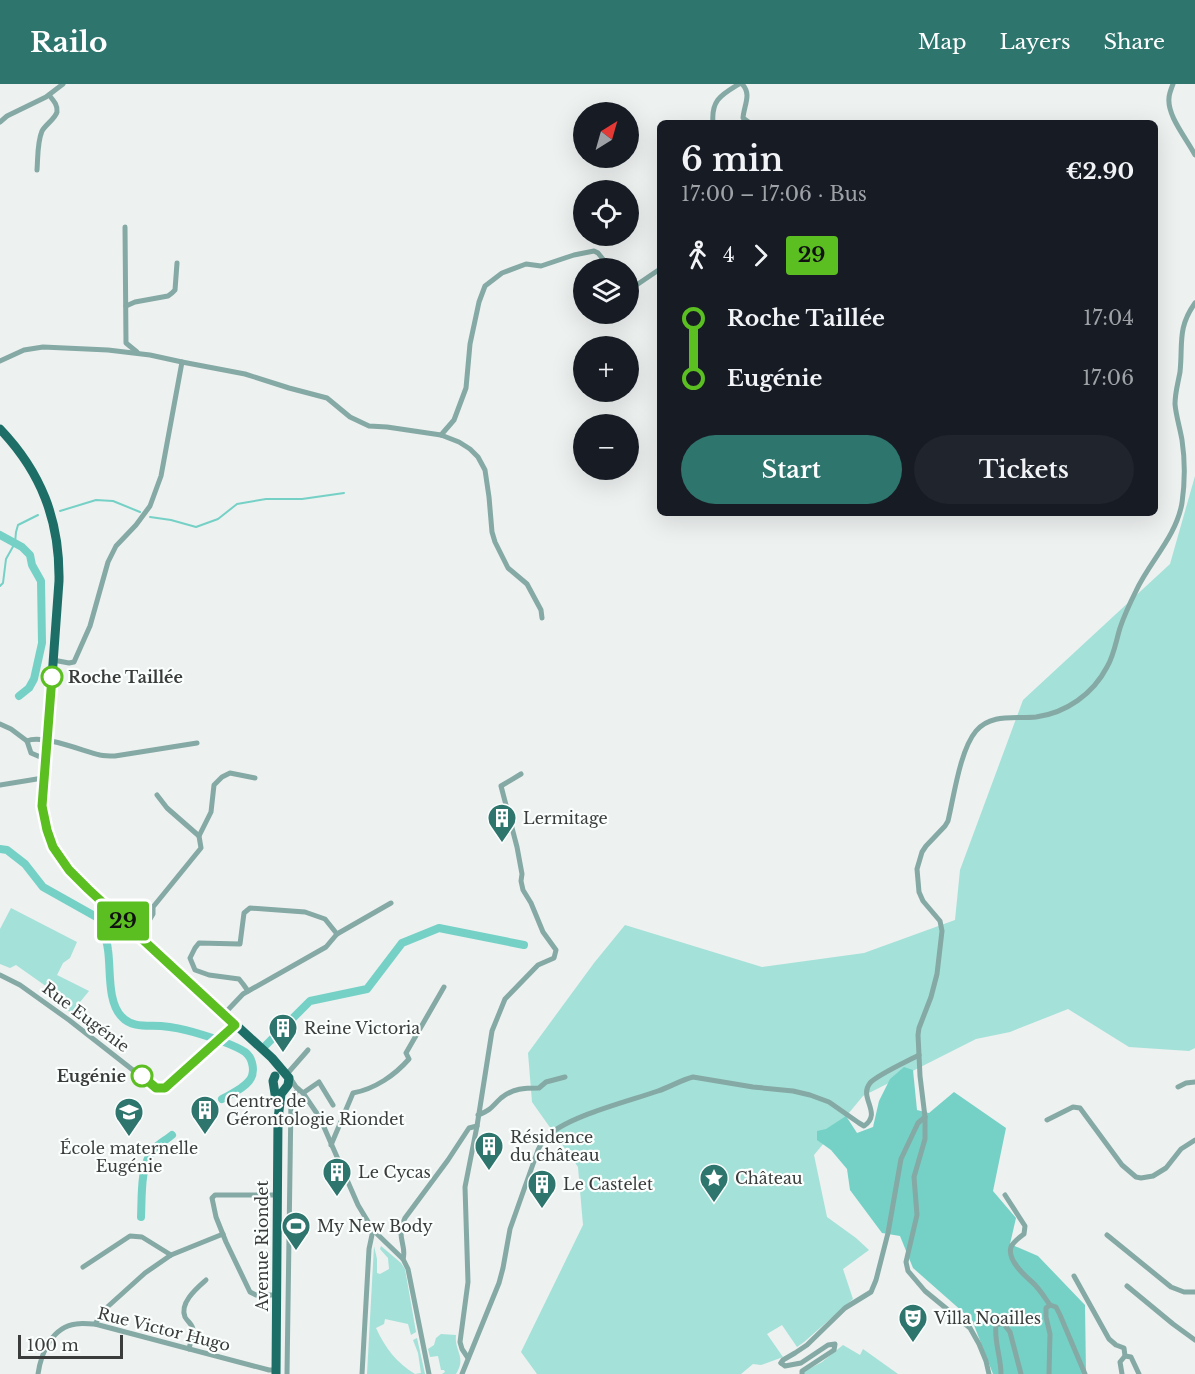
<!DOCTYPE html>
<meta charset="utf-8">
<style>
body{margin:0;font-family:"Libre Baskerville",serif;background:#20242c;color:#f1f3f6;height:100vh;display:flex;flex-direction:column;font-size:22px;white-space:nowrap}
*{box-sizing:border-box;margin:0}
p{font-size:20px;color:#9ea1a6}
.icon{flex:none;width:33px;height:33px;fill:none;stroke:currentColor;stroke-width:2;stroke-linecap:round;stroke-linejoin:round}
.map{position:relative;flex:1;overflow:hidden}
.details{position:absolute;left:657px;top:36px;width:501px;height:396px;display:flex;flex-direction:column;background:#171b24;border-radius:9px;box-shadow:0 6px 24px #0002}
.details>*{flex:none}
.badge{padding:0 12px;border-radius:4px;font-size:21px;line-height:39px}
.needle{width:39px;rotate:37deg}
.controls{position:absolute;left:573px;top:18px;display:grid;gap:12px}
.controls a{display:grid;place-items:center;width:66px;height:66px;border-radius:50%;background:#171b24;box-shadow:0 6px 24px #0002;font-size:30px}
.scale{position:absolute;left:18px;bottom:15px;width:105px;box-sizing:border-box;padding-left:6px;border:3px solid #3a3c3b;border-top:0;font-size:16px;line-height:21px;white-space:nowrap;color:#3a3c3b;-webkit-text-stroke:4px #fafefd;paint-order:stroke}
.map>.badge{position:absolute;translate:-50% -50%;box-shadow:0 0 0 3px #fff}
.legs{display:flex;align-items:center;gap:9px;height:66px;padding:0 24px;font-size:20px}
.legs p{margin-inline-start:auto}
.summary{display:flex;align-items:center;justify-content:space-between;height:102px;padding:0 24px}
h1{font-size:33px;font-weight:600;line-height:45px}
.button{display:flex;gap:12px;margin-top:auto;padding:12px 24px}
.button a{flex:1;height:69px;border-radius:36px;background:#2e756e;color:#fff;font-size:24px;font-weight:600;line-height:69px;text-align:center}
.button a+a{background:#20242c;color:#f1f3f6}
ul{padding:0 24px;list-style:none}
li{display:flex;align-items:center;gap:21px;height:60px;font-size:22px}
li i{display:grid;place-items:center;width:9px;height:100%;margin:0 8px;background:currentColor}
li i::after{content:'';width:15px;height:15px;margin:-8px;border:4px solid;border-radius:50%;background:#171b24}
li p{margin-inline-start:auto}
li:first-child i{background:linear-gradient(#0000 50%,currentColor 0)}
li:last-child i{background:linear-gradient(currentColor 50%,#0000 0)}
header{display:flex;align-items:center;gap:36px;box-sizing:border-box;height:84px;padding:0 30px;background:#2e756e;color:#fff}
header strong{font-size:28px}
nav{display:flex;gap:33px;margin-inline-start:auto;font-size:21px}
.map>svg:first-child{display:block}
.green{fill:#a4e1d8}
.forest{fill:#75d1c6}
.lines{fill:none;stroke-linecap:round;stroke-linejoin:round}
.stream{stroke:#75d1c6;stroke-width:2}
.canal{stroke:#75d1c6;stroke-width:8}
.street{stroke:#85a9a4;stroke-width:5}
.primary{stroke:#1c6e66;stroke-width:9}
.line-1-casing{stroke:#fff;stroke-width:14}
.line-1{stroke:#5bbf21;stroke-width:9}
.stop-1-dot{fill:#fff;stroke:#5bbf21;stroke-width:3}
.labels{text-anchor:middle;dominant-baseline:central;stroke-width:4.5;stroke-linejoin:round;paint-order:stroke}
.stop-label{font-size:16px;font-weight:bold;fill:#3a3c3b;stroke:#fafefd;text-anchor:start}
.poi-label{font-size:16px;fill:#3a3c3b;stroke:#fafefd;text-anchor:start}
.street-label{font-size:16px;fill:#3a3c3b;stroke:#fafefd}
</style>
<header>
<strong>Railo</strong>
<nav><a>Map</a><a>Layers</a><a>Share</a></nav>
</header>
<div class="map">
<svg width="1195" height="1290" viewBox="0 0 1195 1290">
<rect width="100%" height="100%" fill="#edf1f0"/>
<g class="green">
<path d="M1195 392V964L1189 967 1129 963 1068 925 1010 948 976 955 863 1012 814 1071 827 1133 856 1154 869 1166 843 1185 853 1215 804 1258 797 1263 782 1241 767 1250 783 1273 761 1281 753 1280 741 1290H537L521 1268 583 1141 578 1083 532 1018 528 969 594 879 625 841 762 883 864 869 955 836 960 786 1023 616 1170 480Z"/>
<path d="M11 824 77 858 70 874 63 879 57 891 89 907 71 929 52 914 50 905 16 881 10 884 0 880V845Z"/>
<path d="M374 1162 377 1175V1189L380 1190 389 1185 388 1174 380 1165 381 1162 401 1179 405 1185 416 1248 411 1251 408 1240 385 1235 384 1240 376 1244C385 1264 397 1279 415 1290L421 1289 418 1269 413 1256 417 1254 425 1290H367Z"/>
<path d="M441 1250 456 1251C454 1267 467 1273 456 1290H442L445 1288 444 1286H441L438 1272 430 1273 428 1265 434 1261 436 1254Z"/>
<path d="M843 1261 860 1271 863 1265 898 1290H803V1288L822 1278Z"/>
</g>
<path class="forest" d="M904 983 913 986 917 1026 929 1029 954 1008 1006 1044 993 1107 1016 1134 1010 1160 1038 1172 1085 1221 1086 1290H993L972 1236 913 1184 900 1152 882 1149 850 1106 847 1085 831 1066 817 1056V1047L826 1045 846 1032 857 1049 873 1043 879 1017 890 995Z"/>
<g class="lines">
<g class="stream">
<path d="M60 427 96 416 113 417 140 428"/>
<path d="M150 433 171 436 196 443 218 435 237 420 266 415H302L344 409"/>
<path d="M0 502 3 499 6 475 15 459 16 448 18 441 38 431"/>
</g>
<g class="canal">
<path d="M0 451 22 463 30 471 32 481 41 497 42 559 34 595 29 604 19 612"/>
<path d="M0 765 7 766 25 780 43 803 100 835C103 845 107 856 108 866 111 886 107 918 122 933 132 944 148 941 161 942 171 943 183 945 193 948 207 952 233 960 245 968 253 974 256 989 249 997 243 1005 231 1010 222 1015"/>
<path d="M266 961 310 917 367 905 402 859 439 844 524 861"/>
<path d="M141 1133C142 1114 140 1081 153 1066 157 1061 166 1056 172 1051"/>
</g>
<g class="street">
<path d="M742 0C752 10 744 21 743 34L750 39"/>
<path d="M1173 0C1171 5 1169 10 1169 14 1167 32 1187 55 1195 71"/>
<path d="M0 38 7 32 46 13 63 0"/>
<path d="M713 39C711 16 721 11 739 0"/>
<path d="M37 86C38 74 37 59 42 47 46 40 55 35 57 28 58 21 53 16 49 11"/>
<path d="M125 143 126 259 137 268"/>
<path d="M628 203 635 202 660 185"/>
<path d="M126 222 135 218 168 212 172 209 175 206 177 179"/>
<path d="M0 277 24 266 43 263 108 266 150 271 182 278"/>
<path d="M441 351 454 336 466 304 470 260 479 218 485 202 502 189 526 180 541 182 574 171 594 167 598 169 610 184"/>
<path d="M53 576 69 579 74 578 90 542 108 478 116 462 136 441 150 422 161 392 182 278 245 290 289 304 327 314 350 333 369 342 387 343 441 351 459 358 470 365 478 373 485 386 489 413 492 448 495 458 508 484 527 500 541 526 542 534"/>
<path d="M0 640 11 645 27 657"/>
<path d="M27 657C42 650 83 667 100 671 105 672 110 672 115 672L197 659"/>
<path d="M27 657 31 669 45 675"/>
<path d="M0 701 43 694"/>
<path d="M157 711 167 724 199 752"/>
<path d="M140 852 153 830V823L201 764 199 752 211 728 214 701 222 693 230 689 255 694"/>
<path d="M0 891 20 901 69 936 152 1001C160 1006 164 1005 171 999L235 941"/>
<path d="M248 907 243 900 239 895 209 891 195 886 190 874 195 864 199 859 240 860 244 829 250 824 305 828 325 835 337 850"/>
<path d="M224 930 243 910 326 863 337 850 391 819"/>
<path d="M287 990 308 966"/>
<path d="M290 994 296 1003 303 1009 320 1034 358 1121 373 1146 403 1175 408 1185 429 1290"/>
<path d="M1178 1003 1186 999 1195 998"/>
<path d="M303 1009 319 998 333 1021"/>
<path d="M478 1031C493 1025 491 1023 501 1014 513 1004 525 1004 539 1004L546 998 565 993"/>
<path d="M1047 1036 1073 1023 1080 1024 1122 1081 1136 1093 1141 1094 1153 1092 1166 1084 1181 1065 1195 1056"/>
<path d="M331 1061 353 1009C375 1005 395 991 409 975L406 969 444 903"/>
<path d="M1005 1111 1025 1142 1024 1150C1020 1153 1013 1158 1011 1163 1007 1176 1024 1191 1032 1198 1039 1204 1045 1214 1050 1221"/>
<path d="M1107 1151 1171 1203 1184 1208H1195"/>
<path d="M403 1175C406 1166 401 1159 401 1149 400 1144 403 1139 405 1134L448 1076 469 1044 477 1042 492 947 505 915 538 881 554 874 556 866 543 848 531 819 523 806 521 797 522 790 517 763 501 702 521 690"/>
<path d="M83 1183 130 1152 142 1153 171 1171"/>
<path d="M1074 1192 1109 1255 1116 1261 1124 1264 1125 1272"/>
<path d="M1127 1202 1173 1240 1195 1256"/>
<path d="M276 1211H256L250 1208 226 1158 216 1133 212 1114 215 1111H277"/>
<path d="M95 1240 104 1226 145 1189 171 1171 223 1150"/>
<path d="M189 1265C190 1259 194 1251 193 1245 192 1240 187 1237 185 1233 179 1219 197 1204 206 1196"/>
<path d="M468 1274 462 1265 460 1258 468 1198 465 1103 477 1042"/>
<path d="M781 1279 783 1276 795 1269 807 1261 845 1224 871 1208 876 1196 888 1149 901 1075 918 1039 925 1033"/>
<path d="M781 1279 785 1282 801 1279 828 1261 835 1260 834 1266 802 1287V1290"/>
<path d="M38 1290C41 1269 52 1243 76 1240 82 1239 89 1240 95 1240L269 1286H276"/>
<path d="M287 1290 291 1017 298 1005"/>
<path d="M362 1290 369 1165 373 1146"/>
<path d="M462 1290 499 1199 503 1184 510 1145 538 1066C540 1062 542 1057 546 1054 564 1033 630 1017 658 1007 670 1003 681 996 693 993L753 1003 793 1007 810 1011 829 1018 859 1039 864 1042C883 1029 858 1014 870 999 877 991 908 977 919 971"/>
<path d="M989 1290 986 1277 979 1260 970 1244 925 1207 908 1187 906 1178 917 1131 914 1093 925 1055V1033L920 992 918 951 919 944 931 913 937 890 942 847 940 837 923 817 919 808 917 785 922 768 926 762 945 742 948 737C954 712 960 666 976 647 991 629 1015 635 1036 633 1066 629 1093 610 1107 583 1114 571 1116 557 1120 544 1124 532 1130 519 1136 507 1150 477 1176 453 1182 419 1185 398 1185 376 1182 356 1180 344 1176 332 1175 320 1175 309 1178 299 1180 288 1183 260 1177 244 1195 219"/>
<path d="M1001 1290C1001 1273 994 1258 996 1241L1003 1239 1010 1248 1021 1290"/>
<path d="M1049 1290 1050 1250 1046 1233V1224L1050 1221 1056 1223 1060 1231 1085 1290"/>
<path d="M1122 1290 1120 1278 1125 1272 1131 1273 1139 1290"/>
</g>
<g class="primary">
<path d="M0 345C41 388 60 436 59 497 56 538 53 579 50 621 46 662 34 724 52 762 60 779 75 792 88 805L272 974 289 994 288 1001 281 1010 278 1035 276 1290"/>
<path d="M275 992 273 997 276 1016"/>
</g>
</g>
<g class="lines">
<g class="line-1-casing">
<path id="line-1" d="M52 593 42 722 47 746 53 763 69 786 88 805 235 941 165 1004H156L142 992"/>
</g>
<use href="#line-1" class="line-1"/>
</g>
<defs>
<g id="building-pin" transform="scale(1.5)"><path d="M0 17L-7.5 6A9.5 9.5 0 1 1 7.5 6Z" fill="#2e756e" stroke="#fafefd"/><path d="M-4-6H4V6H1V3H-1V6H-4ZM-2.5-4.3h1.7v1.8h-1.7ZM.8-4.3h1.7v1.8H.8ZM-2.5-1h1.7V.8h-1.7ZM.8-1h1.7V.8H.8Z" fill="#fff"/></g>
<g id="school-pin" transform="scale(1.5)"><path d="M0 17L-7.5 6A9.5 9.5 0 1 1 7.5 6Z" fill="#2e756e" stroke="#fafefd"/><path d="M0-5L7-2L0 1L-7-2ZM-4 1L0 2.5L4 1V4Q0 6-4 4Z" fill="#fff"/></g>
<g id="sight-pin" transform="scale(1.5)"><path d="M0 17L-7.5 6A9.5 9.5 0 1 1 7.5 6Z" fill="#2e756e" stroke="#fafefd"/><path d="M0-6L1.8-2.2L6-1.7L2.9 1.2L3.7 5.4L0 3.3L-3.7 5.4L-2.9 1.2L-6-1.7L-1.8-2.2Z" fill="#fff"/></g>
<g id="stadium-pin" transform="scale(1.5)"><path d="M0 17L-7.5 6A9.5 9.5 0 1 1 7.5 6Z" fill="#2e756e" stroke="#fafefd"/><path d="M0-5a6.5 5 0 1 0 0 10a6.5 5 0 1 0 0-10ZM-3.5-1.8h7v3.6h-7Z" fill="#fff"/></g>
<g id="theatre-pin" transform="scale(1.5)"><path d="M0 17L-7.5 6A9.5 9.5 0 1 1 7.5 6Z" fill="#2e756e" stroke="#fafefd"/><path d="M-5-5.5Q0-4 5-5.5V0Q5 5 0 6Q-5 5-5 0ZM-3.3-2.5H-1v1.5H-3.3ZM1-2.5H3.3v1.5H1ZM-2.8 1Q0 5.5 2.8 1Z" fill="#fff"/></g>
</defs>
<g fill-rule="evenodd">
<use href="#building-pin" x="502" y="734"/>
<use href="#building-pin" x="283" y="944"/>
<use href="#building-pin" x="205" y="1026"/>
<use href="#school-pin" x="129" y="1028"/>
<use href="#building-pin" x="489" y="1062"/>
<use href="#building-pin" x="337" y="1088"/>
<use href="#sight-pin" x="714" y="1094"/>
<use href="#building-pin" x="542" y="1100"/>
<use href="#stadium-pin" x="296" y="1142"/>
<use href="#theatre-pin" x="913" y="1234"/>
</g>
<g class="stop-1-dot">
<circle cx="52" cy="593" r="10"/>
<circle cx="142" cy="992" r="10"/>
</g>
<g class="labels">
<g class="stop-label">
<text x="68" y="593">Roche Taillée</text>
<text x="126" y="992" text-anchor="end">Eugénie</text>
</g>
<g class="poi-label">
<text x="523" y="734">Lermitage</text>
<text x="304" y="944">Reine Victoria</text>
<text x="226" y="1017">Centre de<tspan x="226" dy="18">Gérontologie Riondet</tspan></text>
<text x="510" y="1053">Résidence<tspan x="510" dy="18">du château</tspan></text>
<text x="129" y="1064" text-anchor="middle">École maternelle<tspan x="129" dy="18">Eugénie</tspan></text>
<text x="358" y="1088">Le Cycas</text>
<text x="735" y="1094">Château</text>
<text x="563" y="1100">Le Castelet</text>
<text x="317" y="1142">My New Body</text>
<text x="934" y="1234">Villa Noailles</text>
</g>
<g class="street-label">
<text transform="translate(86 933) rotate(37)">Rue Eugénie</text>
<text transform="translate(262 1162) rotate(-90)">Avenue Riondet</text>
<text transform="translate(164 1245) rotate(14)">Rue Victor Hugo</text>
</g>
</g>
</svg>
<div class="controls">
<a><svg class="needle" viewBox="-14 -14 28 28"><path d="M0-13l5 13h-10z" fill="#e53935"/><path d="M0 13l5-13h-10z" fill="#9ea1a6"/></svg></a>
<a><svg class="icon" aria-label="locate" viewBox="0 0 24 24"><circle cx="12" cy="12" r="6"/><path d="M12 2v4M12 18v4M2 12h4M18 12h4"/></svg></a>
<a><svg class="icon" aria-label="layers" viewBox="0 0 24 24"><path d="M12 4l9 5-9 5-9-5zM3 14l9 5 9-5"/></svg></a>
<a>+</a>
<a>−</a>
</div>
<div class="scale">100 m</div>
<b class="badge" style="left:123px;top:837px;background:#5bbf21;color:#111">29</b>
<section class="details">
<div class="summary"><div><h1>6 min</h1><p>17:00 – 17:06 · Bus</p></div><b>€2.90</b></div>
<div class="legs"><svg class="icon" aria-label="walk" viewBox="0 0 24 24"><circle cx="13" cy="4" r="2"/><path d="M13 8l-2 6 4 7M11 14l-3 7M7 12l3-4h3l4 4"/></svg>4<svg class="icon" aria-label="forward" viewBox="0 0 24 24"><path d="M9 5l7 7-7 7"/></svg><b class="badge" style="background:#5bbf21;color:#111">29</b></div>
<ul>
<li><i style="color:#5bbf21"></i><b>Roche Taillée</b><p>17:04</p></li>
<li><i style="color:#5bbf21"></i><b>Eugénie</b><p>17:06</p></li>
</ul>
<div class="button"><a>Start</a><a>Tickets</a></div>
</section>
</div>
